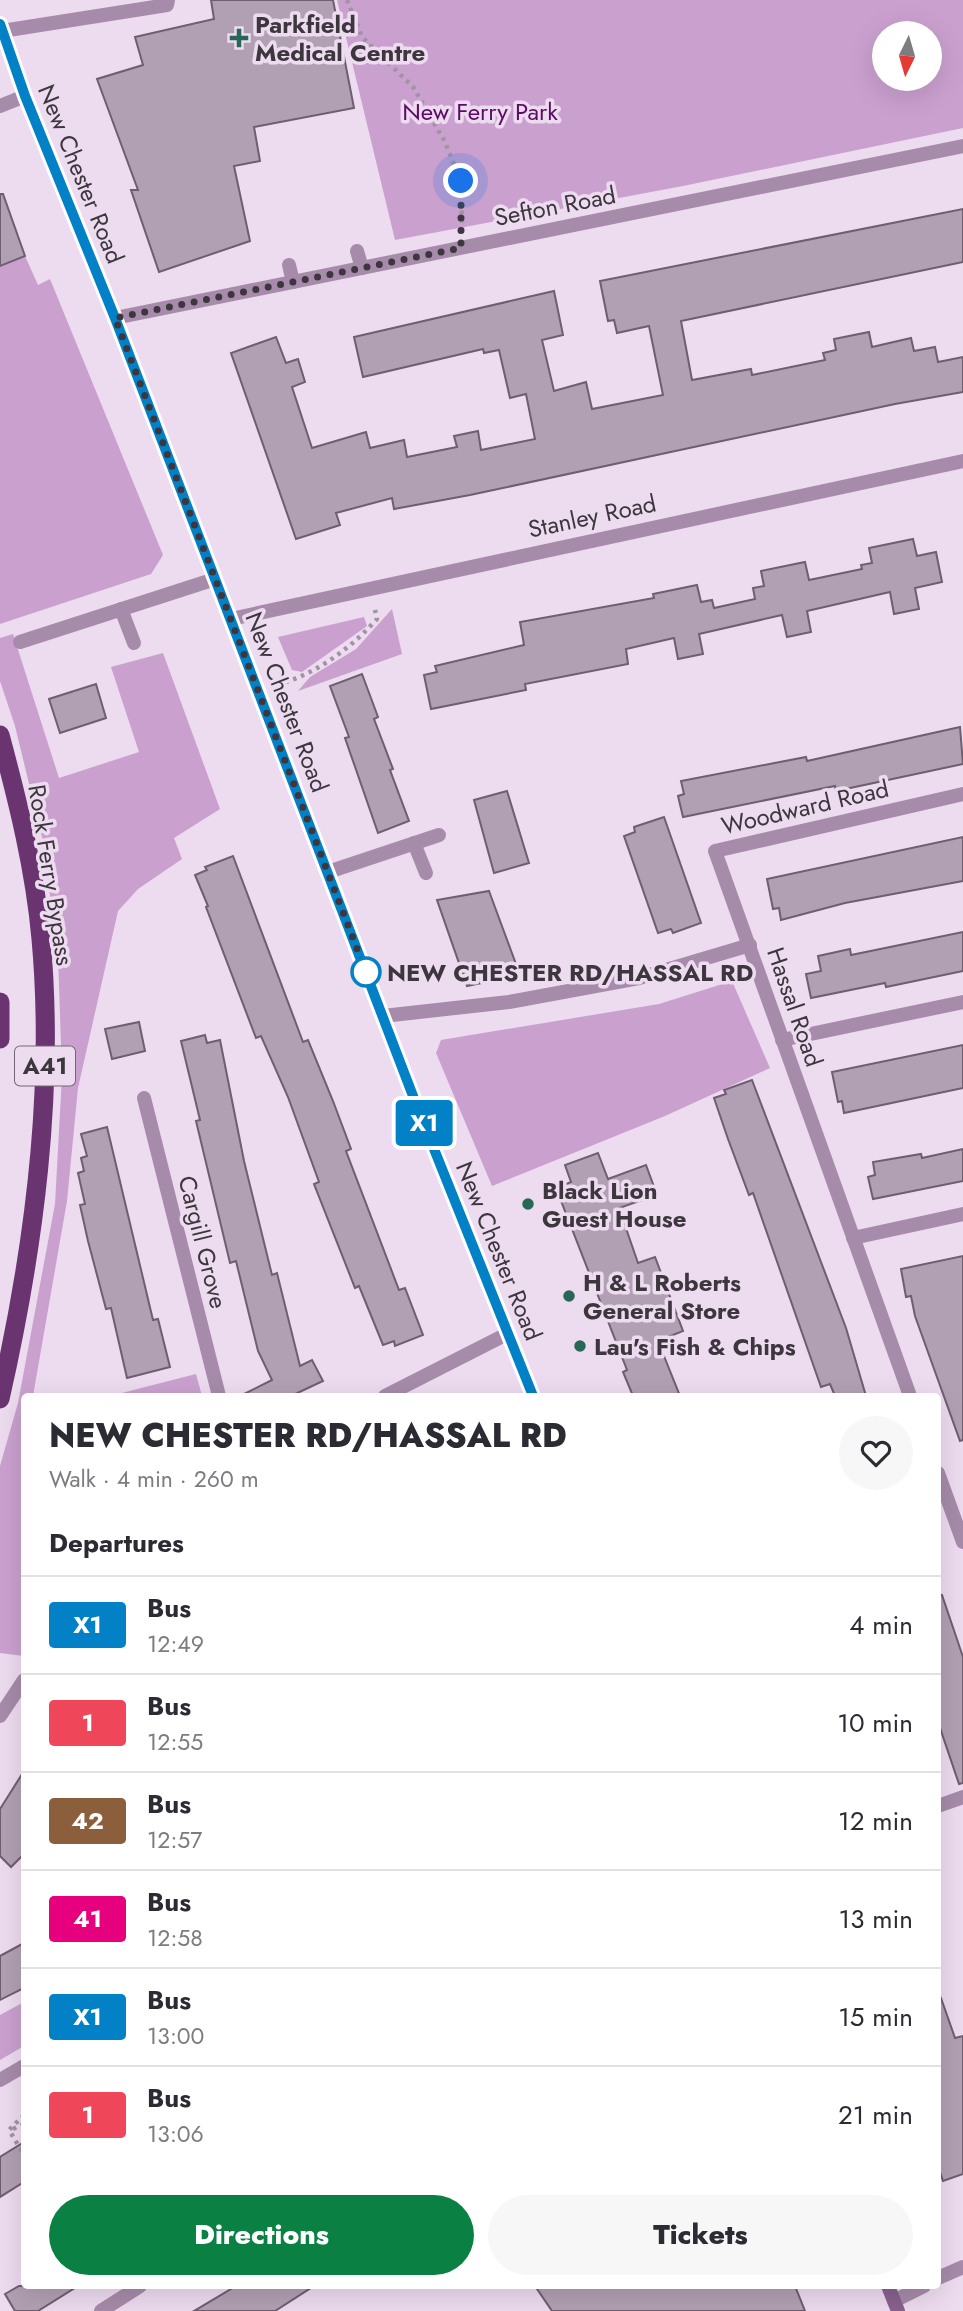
<!DOCTYPE html>
<meta charset="utf-8">
<style>
body{margin:0;font-family:Jost,sans-serif;background:#f7f7f7;color:#2b2b33;height:100vh;display:flex;flex-direction:column;font-size:26px;white-space:nowrap}
*{box-sizing:border-box;margin:0}
p{font-size:23px;color:#7c7c81}
.icon{flex:none;width:38px;height:38px;fill:none;stroke:currentColor;stroke-width:2;stroke-linecap:round;stroke-linejoin:round}
.map{position:relative;flex:1;overflow:hidden}
.sheet{position:absolute;left:21px;top:1393px;width:920px;height:896px;display:flex;flex-direction:column;background:#fff;border-radius:7px;box-shadow:0 7px 28px #0002}
.sheet>*{flex:none}
.badge{padding:0 14px;border-radius:5px;font-size:24px;line-height:46px}
.needle{width:46px;rotate:185deg}
.fabs{position:absolute;left:872px;top:21px;display:grid;gap:14px}
.fabs a{display:grid;place-items:center;width:70px;height:70px;border-radius:50%;background:#fff;box-shadow:0 7px 28px #0002;font-size:35px}
.you{position:absolute;width:35px;height:35px;margin:-18px;border:5px solid #fff;border-radius:50%;background:#1a73e8;box-shadow:0 0 0 10px #1a73e833}
.map>.badge{position:absolute;translate:-50% -50%;box-shadow:0 0 0 4px #fff}
h2{padding:0 28px;font-size:26px;line-height:63px}
.round{display:grid;place-items:center;flex:none;width:74px;height:74px;border-radius:37px;background:#f7f7f7}
.summary{display:flex;align-items:center;justify-content:space-between;height:119px;padding:0 28px}
h1{font-size:33px;font-weight:800;line-height:52px}
.primary-button{display:flex;gap:14px;margin-top:auto;padding:14px 28px}
.primary-button a{flex:1;height:80px;border-radius:42px;background:#0b8043;color:#fff;font-size:28px;font-weight:800;line-height:80px;text-align:center}
.primary-button a+a{background:#f7f7f7;color:#2b2b33}
ul{padding:0;list-style:none}
li{display:flex;align-items:center;gap:21px;height:98px;padding:0 28px;border-top:2px solid #e1e1e2}
li div{flex:1}
li b{display:block;font-size:26px}
li em{font-style:normal}
li .badge{min-width:77px;font-weight:700;text-align:center}
.map>svg:first-child{display:block}
.green{fill:#caa0cf;fill-rule:evenodd}
.building{fill:#b1a0b3;stroke:#6e5e70;stroke-width:2}
.lines{fill:none;stroke-linecap:round;stroke-linejoin:round}
.path{stroke:#a093a2;stroke-width:4.5;stroke-dasharray:3.5 5;stroke-linecap:butt}
.service{stroke:#a78baa;stroke-width:14}
.minor{stroke:#a78baa;stroke-width:14}
.secondary{stroke:#89618e;stroke-width:14}
.trunk{stroke:#693470;stroke-width:19}
.line-casing{stroke:#fff;stroke-width:16}
.line{stroke:#0281c7;stroke-width:10}
.walk{stroke:#3d363e;stroke-width:7;stroke-dasharray:0 12.6}
.poi-dot{fill:#266756;stroke:#eddbef;stroke-width:2.5}
.stop-dot{fill:#fff;stroke:#0281c7;stroke-width:3.5}
.labels{text-anchor:middle;dominant-baseline:central;stroke-width:7;stroke-linejoin:round;paint-order:stroke}
.shield{fill:#eddbef;stroke:#726873;stroke-width:2}
.shield-label{font-size:23px;font-weight:bold;fill:#3d363e}
.poi-label{font-size:24px;font-weight:bold;fill:#3d363e;stroke:#eddbef;text-anchor:start}
.park-label{font-size:24px;fill:#5c0c66;stroke:#eddbef}
.street-label{font-size:24px;fill:#3d363e;stroke:#eddbef}
.stop-label{font-size:24px;font-weight:bold;fill:#3d363e;stroke:#eddbef;text-anchor:start}
</style>
<div class="map">
<svg width="963" height="2311" viewBox="0 0 963 2311">
<rect width="100%" height="100%" fill="#eddbef"/>
<g class="green">
<path d="M337 0H963V128L683 186 395 240ZM884 33H929V79H884Z"/>
<path d="M25 256 38 285 50 279 163 555 151 574 0 624V266Z"/>
<path d="M392 609 402 654 298 691 310 677 356 649Z"/>
<path d="M364 617 367 626 302 672 292 670 278 637Z"/>
<path d="M13 634 59 778 139 752 111 667 163 653 220 809 174 838 182 859 138 889 118 911 78 1088 67 1201 33 1396H24V1656L0 1653V1466L18 1403 55 1204 62 1076 58 954 42 837 15 726 0 681V638Z"/>
<path d="M732 981 770 1068 665 1116 492 1186 436 1053 441 1040 659 1004Z"/>
<path d="M196 1374 202 1396 114 1395Z"/>
<path d="M24 2002V2046L0 2060V2015Z"/>
</g>
<g class="building">
<path d="M211 0H333L354 108 254 127 260 161 234 166 250 241 159 272 131 190H138L97 79 143 65 135 37 214 19Z"/>
<path d="M0 194H3L25 256 0 266Z"/>
<path d="M963 209V262L681 321 692 380 751 369 752 375 825 360 823 353 836 350 834 339 869 332 872 347 911 338 914 351 935 347 938 362 963 357V392L895 404 470 495 394 509 392 498 336 513 340 525 296 539 231 353 276 337 286 363 298 359 305 382 292 387 312 448 366 432 370 448 404 440 407 457 457 447 454 436 478 431 481 450 535 439 526 394 510 398 499 350 484 353 483 349 363 377 354 337 554 291 563 335 542 340 554 391 586 382 592 409 663 395 649 326 617 333 614 320 608 321 600 281Z"/>
<path d="M913 539 917 556 936 552 942 582 915 588 919 609 894 614 890 592 807 611 811 632 787 637 782 615 699 634 703 654 678 659 674 638 626 649 628 664 525 684 526 690 431 709 424 675 437 672 435 666 524 645 520 622 654 598 653 594 697 585 701 602 712 600 714 608 755 599 753 588 764 586 761 571 805 562 809 580 862 569 861 565 872 563 869 548Z"/>
<path d="M362 674 378 717 374 719 393 769 390 770 409 821 378 833 345 738 349 737 330 686Z"/>
<path d="M96 684 106 718 60 733 49 699Z"/>
<path d="M960 727 963 764 836 791 835 786 683 817 678 796 684 794 681 781 806 757 807 761Z"/>
<path d="M507 791 529 863 494 873 474 800Z"/>
<path d="M664 817 701 923 673 933 671 929 658 933 624 836 635 832 634 827Z"/>
<path d="M963 837V881L845 903 781 920 779 908 773 909 767 879Z"/>
<path d="M233 856 303 1042 308 1040 333 1101 351 1149 346 1151 399 1290 405 1288 423 1335 395 1346 394 1341 383 1345 359 1286 355 1288 314 1184 319 1182 288 1097 261 1036 256 1038 206 907 208 906 195 875 207 870 205 867Z"/>
<path d="M489 891 520 975 467 986 437 900Z"/>
<path d="M963 932V971L886 987 885 983 811 998 806 974 821 971 818 956 850 949 851 955Z"/>
<path d="M139 1022 145 1051 112 1059 105 1029Z"/>
<path d="M205 1035 207 1043 220 1040 244 1161 272 1275 277 1273 300 1366 312 1360 323 1381 291 1396H240L272 1380 258 1351 236 1261 230 1263 196 1121 200 1120 181 1041Z"/>
<path d="M963 1045V1088L844 1113 842 1101 838 1102 832 1072Z"/>
<path d="M752 1080 846 1328 866 1396H835L830 1384 821 1387 753 1193 749 1195 728 1139 714 1098 726 1094 724 1090Z"/>
<path d="M107 1127 153 1320 158 1319 170 1367 127 1378 111 1308 106 1309 88 1241 80 1205 85 1204 78 1173 84 1171 81 1158 87 1156 81 1134Z"/>
<path d="M963 1149V1181L873 1199 868 1177 875 1175 873 1162 921 1154 922 1158Z"/>
<path d="M598 1153 608 1179 646 1165 657 1195 619 1208 638 1263 655 1257 683 1331 658 1341 680 1396H633L623 1372 627 1370 556 1188 571 1182 565 1165Z"/>
<path d="M963 1256V1440L960 1441 915 1316 911 1296 906 1297 901 1269Z"/>
<path d="M942 1595 963 1657V1783L959 1784 938 1722V1596Z"/>
<path d="M24 1771V1854L11 1867 0 1856V1809Z"/>
<path d="M24 1943V1988L0 2000V1956Z"/>
<path d="M941 1998 955 2038 963 2036V2174L943 2181 938 2166V1999Z"/>
<path d="M24 2142V2182L0 2197V2157Z"/>
<path d="M19 2286H78L38 2311H15L5 2294Z"/>
<path d="M236 2286H314L275 2311H194Z"/>
<path d="M535 2286H795L805 2311H552Z"/>
</g>
<g class="lines">
<g class="path">
<path d="M347 0 362 37 413 87 445 142 461 182 462 229"/>
<path d="M277 685C317 673 349 650 377 619L375 610"/>
<path d="M24 2115 9 2130 24 2155"/>
<path d="M13 2129 24 2124"/>
</g>
<g class="service">
<path d="M2 31 167 5 168 0"/>
<path d="M357 251 362 268"/>
<path d="M289 265 293 282"/>
</g>
<g class="minor">
<path d="M0 106 25 96"/>
<path d="M115 318 963 146"/>
<path d="M121 609 134 643"/>
<path d="M231 619 963 461"/>
<path d="M20 642 215 579"/>
<path d="M414 843 426 873"/>
<path d="M328 872 439 835"/>
<path d="M383 1016 509 1002 639 978 750 945"/>
<path d="M782 1040 963 1002"/>
<path d="M144 1098 219 1396"/>
<path d="M853 1238 963 1214"/>
<path d="M385 1396 507 1334"/>
<path d="M910 1396 715 851 963 794"/>
<path d="M938 1473 963 1542"/>
<path d="M0 1716 24 1680"/>
<path d="M938 1806 963 1797"/>
<path d="M0 2080 24 2066"/>
<path d="M938 2278 963 2267"/>
<path d="M894 2301 924 2286"/>
<path d="M101 2311 140 2286"/>
</g>
<g class="secondary">
<path d="M0 24 25 96 115 318 418 1109 533 1396"/>
<path d="M888 2286 898 2311"/>
</g>
<g class="trunk">
<path d="M0 735C18 802 35 870 41 939 55 1092 34 1249 0 1399"/>
<path d="M0 1002V1039"/>
</g>
</g>
<g class="lines">
<g class="line-casing">
<path id="line" d="M0 24 25 96 115 318 418 1109 533 1396"/>
</g>
<use href="#line" class="line"/>
<path class="walk" d="M366 972 115 318 461 248V181"/>
</g>
<g class="poi-dot">
<path d="M235.5 27.5h7v7h7v7h-7v7h-7v-7h-7v-7h7z"/>
<circle cx="528" cy="1204" r="7"/>
<circle cx="569" cy="1296" r="7"/>
<circle cx="580" cy="1346" r="7"/>
</g>
<circle class="stop-dot" cx="366" cy="972" r="14"/>
<g class="labels">
<rect class="shield" x="15" y="1046.5" width="60" height="39" rx="5"/>
<g class="shield-label">
<text x="45" y="1066">A41</text>
</g>
<g class="poi-label">
<text x="255" y="24">Parkfield<tspan x="255" dy="28">Medical Centre</tspan></text>
<text x="542" y="1190">Black Lion<tspan x="542" dy="28">Guest House</tspan></text>
<text x="583" y="1282">H &amp; L Roberts<tspan x="583" dy="28">General Store</tspan></text>
<text x="594" y="1346">Lau's Fish &amp; Chips</text>
</g>
<g class="park-label">
<text x="480" y="111">New Ferry Park</text>
</g>
<g class="street-label">
<text transform="translate(81 174) rotate(68)">New Chester Road</text>
<text transform="translate(555 206) rotate(-11)">Sefton Road</text>
<text transform="translate(592 516) rotate(-12)">Stanley Road</text>
<text transform="translate(287 702) rotate(69)">New Chester Road</text>
<text transform="translate(805 807) rotate(-13)">Woodward Road</text>
<text transform="translate(51 875) rotate(81)">Rock Ferry Bypass</text>
<text transform="translate(795 1007) rotate(71)">Hassal Road</text>
<text transform="translate(203 1242) rotate(76)">Cargill Grove</text>
<text transform="translate(499 1251) rotate(68)">New Chester Road</text>
</g>
<g class="stop-label">
<text x="387" y="972">NEW CHESTER RD/HASSAL RD</text>
</g>
</g>
</svg>
<div class="fabs">
<a><svg class="needle" viewBox="-14 -14 28 28"><path d="M0-13l5 13h-10z" fill="#e53935"/><path d="M0 13l5-13h-10z" fill="#7c7c81"/></svg></a>
</div>
<div class="you" style="left:461px;top:181px"></div>
<b class="badge" style="left:424px;top:1123px;background:#0281c7;color:#fff">X1</b>
<section class="sheet">
<div class="summary"><div><h1>NEW CHESTER RD/HASSAL RD</h1><p>Walk · 4 min · 260 m</p></div><a class="round"><svg class="icon" aria-label="heart" viewBox="0 0 24 24"><path d="M12 20l-8-8c-3-5 5-10 8-4 3-6 11-1 8 4z"/></svg></a></div>
<h2>Departures</h2>
<ul>
<li><span class="badge" style="background:#0281c7;color:#fff">X1</span><div><b>Bus</b><p>12:49</p></div><em>4 min</em></li>
<li><span class="badge" style="background:#ef4659;color:#fff">1</span><div><b>Bus</b><p>12:55</p></div><em>10 min</em></li>
<li><span class="badge" style="background:#8b5e3c;color:#fff">42</span><div><b>Bus</b><p>12:57</p></div><em>12 min</em></li>
<li><span class="badge" style="background:#e6007e;color:#fff">41</span><div><b>Bus</b><p>12:58</p></div><em>13 min</em></li>
<li><span class="badge" style="background:#0281c7;color:#fff">X1</span><div><b>Bus</b><p>13:00</p></div><em>15 min</em></li>
<li><span class="badge" style="background:#ef4659;color:#fff">1</span><div><b>Bus</b><p>13:06</p></div><em>21 min</em></li>
</ul>
<div class="primary-button"><a>Directions</a><a>Tickets</a></div>
</section>
</div>
